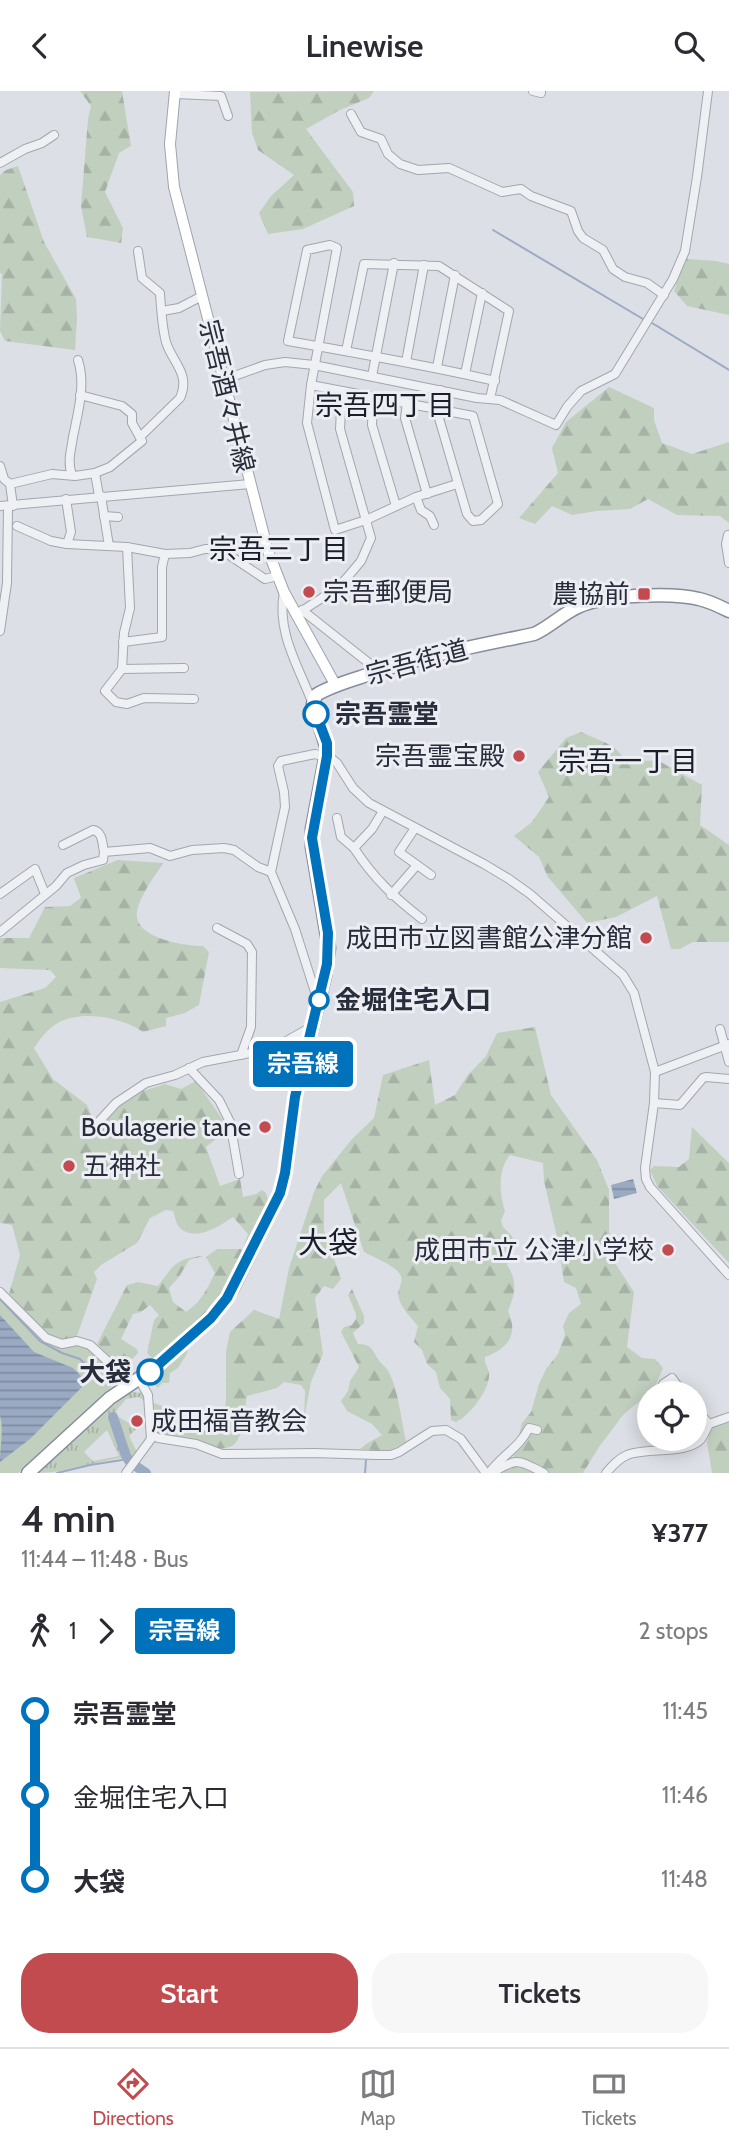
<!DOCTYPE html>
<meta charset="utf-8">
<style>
body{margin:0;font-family:Cabin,"Noto Sans JP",sans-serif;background:#f7f7f7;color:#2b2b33;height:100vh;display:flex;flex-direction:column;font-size:26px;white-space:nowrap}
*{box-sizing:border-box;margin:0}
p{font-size:23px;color:#7c7c81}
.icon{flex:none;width:38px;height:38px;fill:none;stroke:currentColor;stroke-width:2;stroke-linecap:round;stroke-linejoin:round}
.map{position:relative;height:1382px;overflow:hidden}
.drawer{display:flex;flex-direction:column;background:#fff;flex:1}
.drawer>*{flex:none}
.badge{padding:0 14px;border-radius:5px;font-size:24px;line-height:46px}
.fabs{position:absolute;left:637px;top:1290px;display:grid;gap:14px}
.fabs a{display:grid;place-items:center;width:70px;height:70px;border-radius:50%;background:#fff;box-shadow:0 4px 18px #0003;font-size:35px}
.map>.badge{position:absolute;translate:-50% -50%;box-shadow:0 0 0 4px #fff}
.legs{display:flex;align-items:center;gap:10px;height:77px;padding:0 21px;font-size:23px}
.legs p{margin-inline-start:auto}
.headline{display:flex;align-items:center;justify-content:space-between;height:119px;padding:0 21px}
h1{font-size:38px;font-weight:600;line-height:52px}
.button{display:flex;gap:14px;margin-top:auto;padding:14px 21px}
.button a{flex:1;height:80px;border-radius:28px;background:#c24b4f;color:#fff;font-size:28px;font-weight:600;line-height:80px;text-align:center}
.button a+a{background:#f7f7f7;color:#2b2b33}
ul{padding:0 21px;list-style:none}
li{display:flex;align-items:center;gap:24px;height:84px;font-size:26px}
li i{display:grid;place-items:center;width:10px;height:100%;margin:0 9px;background:currentColor}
li i::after{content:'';width:18px;height:18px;margin:-9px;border:5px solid;border-radius:50%;background:#fff}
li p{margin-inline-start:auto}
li:first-child i{background:linear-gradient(#0000 50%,currentColor 0)}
li:last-child i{background:linear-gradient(currentColor 50%,#0000 0)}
header{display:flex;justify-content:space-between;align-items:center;height:91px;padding:0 21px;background:#fff;font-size:32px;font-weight:600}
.menu{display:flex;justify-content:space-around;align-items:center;height:98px;border-top:2px solid #e1e1e2;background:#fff;font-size:19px;color:#7c7c81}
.menu a{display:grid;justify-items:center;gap:4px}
.menu .current{color:#c24b4f}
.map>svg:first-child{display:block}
.grass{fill:url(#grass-tufts);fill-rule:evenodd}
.forest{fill:url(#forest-firs)}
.park{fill:#c1cfbf}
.water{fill:url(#water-rules)}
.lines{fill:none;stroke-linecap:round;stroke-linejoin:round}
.stream{stroke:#9aaac3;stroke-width:2}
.river{stroke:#9aaac3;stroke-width:10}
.minor-casing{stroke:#a3a6af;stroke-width:10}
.major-casing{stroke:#9da3b0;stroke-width:12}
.highway-casing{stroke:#868c9b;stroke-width:15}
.minor{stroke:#eff0f4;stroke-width:8}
.major{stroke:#fff;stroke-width:10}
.highway{stroke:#fff;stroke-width:12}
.line-1-casing{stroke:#fff;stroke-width:16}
.line-1{stroke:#0072bc;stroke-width:10}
.poi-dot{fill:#c24b4f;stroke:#eceef3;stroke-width:2.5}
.stop-1-dot{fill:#fff;stroke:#0072bc;stroke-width:3.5}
.labels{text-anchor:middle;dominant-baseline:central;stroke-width:6;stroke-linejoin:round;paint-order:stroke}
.street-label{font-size:26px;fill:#282d3b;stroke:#eceef3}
.poi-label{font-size:26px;fill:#282d3b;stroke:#eceef3;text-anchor:end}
.stop-label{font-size:26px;font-weight:bold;fill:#282d3b;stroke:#eceef3;text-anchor:start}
.neighbourhood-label{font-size:28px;fill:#1a1e2b;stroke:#eceef3}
.quarter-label{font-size:30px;fill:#1a1e2b;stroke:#eceef3}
</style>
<header><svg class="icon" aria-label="back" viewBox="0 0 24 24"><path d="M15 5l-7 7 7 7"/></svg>Linewise<svg class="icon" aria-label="search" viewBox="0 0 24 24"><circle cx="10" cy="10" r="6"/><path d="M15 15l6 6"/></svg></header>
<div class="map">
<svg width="729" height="1382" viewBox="0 0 729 1382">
<defs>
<pattern id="grass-tufts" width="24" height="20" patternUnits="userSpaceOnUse" patternTransform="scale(1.75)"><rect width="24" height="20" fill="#c1cfbf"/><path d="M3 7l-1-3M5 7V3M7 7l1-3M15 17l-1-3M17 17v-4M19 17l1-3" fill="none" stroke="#a6b2a5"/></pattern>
<pattern id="forest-firs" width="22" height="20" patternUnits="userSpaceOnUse" patternTransform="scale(1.75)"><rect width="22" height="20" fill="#c1cfbf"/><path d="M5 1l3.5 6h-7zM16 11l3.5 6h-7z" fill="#a6b2a5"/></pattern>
<pattern id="water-rules" width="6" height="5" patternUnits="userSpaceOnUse" patternTransform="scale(1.75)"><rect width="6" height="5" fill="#9aaac3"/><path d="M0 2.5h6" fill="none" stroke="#7e8ba0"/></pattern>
</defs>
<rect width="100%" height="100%" fill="#dddfe6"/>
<path class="grass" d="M132 1301 144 1302 147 1313 139 1306 126 1308 116 1320 117 1325 137 1337 129 1345 137 1361 132 1367 127 1363 114 1325 112 1327 114 1333 112 1335 122 1365 121 1367C94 1371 64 1382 38 1382V1379L91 1330ZM107 1339 119 1365 93 1370 84 1361Z"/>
<g class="forest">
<path d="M80 0H122L131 55 119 62 105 101 123 137 121 152 87 146 81 115 88 28 91 15Z"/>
<path d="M374 0 369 7 340 19 306 38 353 101 354 115 303 138 268 143 259 122 271 105 294 84 258 59 252 42 250 1Z"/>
<path d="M18 75 44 151 76 208 77 227 75 259 5 250 0 240 2 183 0 182V84L6 79Z"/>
<path d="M687 168 716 170 729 173V224L687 215 674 200 681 179Z"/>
<path d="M609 296 654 317V329L662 352 692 363 729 351V432L720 425 677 424 648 408 630 418 597 420 572 424 552 415 535 433 519 427 558 382 552 357 566 331Z"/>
<path d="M581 641 613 655 626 669 659 670 702 694 700 734 729 754V851H693L680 858H671L657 805 616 826 587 832 548 786 539 766 514 745 532 731 549 706 538 681 566 647Z"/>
<path d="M118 769 163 772C155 785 135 811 137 826 139 848 186 855 203 855L209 861 199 914 185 922 166 927V935L143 941C120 925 75 917 52 936 45 941 39 950 34 957L53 988 87 1014 98 1040 109 1022 134 1003 165 993 181 998 196 990 229 1038 206 1056 220 1095 240 1088 243 1106 256 1103 262 1099 266 1102 270 1115 223 1207 165 1265 152 1267 147 1262 154 1229 159 1224 150 1214 141 1221 133 1223 121 1248 137 1258 138 1262 125 1275 126 1280 124 1282 97 1253 127 1194 138 1191 158 1195C174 1174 176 1167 203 1165L189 1169 179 1186 169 1197 173 1211 186 1221C201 1211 207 1198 215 1182L206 1166 217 1158H243L248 1143 233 1126C220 1135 194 1152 179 1136 176 1133 175 1125 173 1120L166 1119 150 1127 137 1152 101 1174 94 1181 97 1188 77 1245 62 1250 50 1246 9 1203 20 1164 12 1134 0 1132V911L45 897 56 886 50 879 0 877V847H29L45 816 70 815 81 807 74 787Z"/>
<path d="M535 936 551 1004 597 1069 609 1099V1140L613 1169 634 1201 627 1256 642 1267 655 1268 663 1277 654 1298 623 1324 599 1356 583 1382H492L498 1371 513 1366 522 1332 531 1321 539 1293 546 1278 558 1263 565 1243 563 1235 569 1222 581 1213 576 1197 564 1191 557 1146 544 1090 543 1072 510 1064C498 1077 499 1104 505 1120L501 1130 503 1136 512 1145 514 1158 507 1174C518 1190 515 1203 508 1220 519 1244 508 1257 485 1266 484 1273 488 1275 489 1282 491 1297 470 1325 456 1331L451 1329 450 1308 440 1297 436 1281 427 1273 422 1259 414 1251 418 1235C410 1226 398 1213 398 1202 399 1196 403 1191 401 1185 396 1174 374 1167 364 1161L341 1092 324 1109V1139L341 1188 333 1198 324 1195 315 1207 323 1263 311 1291 304 1328 305 1300 301 1294 284 1291 277 1297 247 1305C239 1347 246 1367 195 1353 183 1350 169 1348 158 1342L155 1336 154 1312 162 1315 166 1337 200 1341 221 1336 226 1309V1260L230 1241 254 1219 279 1228 289 1177 314 1101 322 1085 352 1048 374 1027 383 984 429 969 435 1014 455 1004 467 985 486 965 497 942Z"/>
<path d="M692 1036 729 1072V1172L657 1095 650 1079 654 1075 679 1076 689 1068Z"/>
<path d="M352 1198 364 1225V1232L353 1242 358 1253C371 1253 372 1258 378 1268 381 1273 386 1276 389 1281 399 1302 401 1328 406 1351L389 1360 360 1358 366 1353 382 1344 372 1333 347 1320 341 1310 348 1300 350 1290 359 1276 341 1241 344 1236 352 1234 356 1228V1223L348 1204Z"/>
<path d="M185 1256 188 1261 178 1277 170 1282 169 1292H162L158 1297 152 1291 153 1285Z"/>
<path d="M729 1330V1382H712L707 1352 710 1337Z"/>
</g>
<path class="park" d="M0 1205 42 1248 61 1256 77 1253 89 1257 121 1287 18 1382H0Z"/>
<g class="water">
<path d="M633 1088 637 1102 614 1108 611 1094Z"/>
<path d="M0 1224 34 1261 73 1277 87 1291 84 1292 81 1297 30 1348 0 1371C0 1358 4 1336 0 1325Z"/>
</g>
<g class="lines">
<g class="stream">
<path d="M493 139 643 228"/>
<path d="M652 232 729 279"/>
<path d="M0 1208 40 1250 62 1262 80 1268 96 1285"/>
<path d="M126 1368H128"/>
<path d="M57 1382 90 1374 122 1369"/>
<path d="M365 1382 366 1369"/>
</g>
<path class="river" d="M113 1326 126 1365 130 1371 146 1382"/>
<g class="minor-casing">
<g id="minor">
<path d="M533 0 541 2V0"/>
<path d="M175 3 221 5 228 25"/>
<path d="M351 23 361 41 381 48 388 63 400 73 418 79 449 77 502 101 521 98 531 105 571 120 578 140 583 147 603 159 613 178 625 186 647 192 664 204"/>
<path d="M0 72 25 58 42 52 54 44"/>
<path d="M138 160 142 187 160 202C161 218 162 236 166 251 172 271 191 283 180 307L140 346"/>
<path d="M162 220 179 217 202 205"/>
<path d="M346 260 364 173 439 175 509 220 490 308"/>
<path d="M406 271 424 174"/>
<path d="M437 276 455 184"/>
<path d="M465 283 482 202"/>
<path d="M372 285 394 172"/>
<path d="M223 289 265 274 285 271 314 274 477 307 500 309 556 334 567 316 581 300 615 283 673 188 685 160 697 86 708 0"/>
<path d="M311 294 473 325 498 413 481 429 473 430 467 423 436 317 440 299"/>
<path d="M80 304 122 315 132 323V332L142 350 110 376 95 382"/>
<path d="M373 306 372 334 396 415"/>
<path d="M407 312 405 327 427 403"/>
<path d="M0 375 4 388 10 393"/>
<path d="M72 384C67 371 71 360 73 346 78 321 86 293 78 269"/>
<path d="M457 393 416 406 366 429 335 439 307 332 311 294 337 157 330 154 307 159 288 250C357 262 426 274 495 290"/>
<path d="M101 405 109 455"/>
<path d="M416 406 421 419 430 425 434 434"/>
<path d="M66 408 71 441 67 453"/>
<path d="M0 415 250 393"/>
<path d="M13 415 10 393 52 383 75 385 95 382 99 405"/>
<path d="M104 425 118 426"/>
<path d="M17 435 51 450 67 453 127 456 165 463 190 462 205 458H220L265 488 277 485"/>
<path d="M728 444 726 453 729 472"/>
<path d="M127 456 130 517 124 542 122 578 105 600 116 611 127 613 144 607 194 608"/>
<path d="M284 501C276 541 299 576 312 611"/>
<path d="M302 519 370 573 375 581"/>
<path d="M297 523 322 507 345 489 361 470 371 447 340 338 342 300"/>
<path d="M0 540 7 492 8 415"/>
<path d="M123 551 162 546V476L165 463"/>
<path d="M122 578 184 577"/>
<path d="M383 720 372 738 354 757C374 788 394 806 422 828"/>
<path d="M337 727 341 746 354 757"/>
<path d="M415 737 399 761 431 784"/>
<path d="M63 754 93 739C103 741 102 752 104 761"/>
<path d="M0 803 35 778 45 803"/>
<path d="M391 804 417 774"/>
<path d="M217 837 247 853 252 861 251 936 241 964"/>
<path d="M0 841 56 795 67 782 84 774 103 769 104 761 150 757 170 765 192 759 224 757 234 759 258 776 271 781"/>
<path d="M320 904 315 901 295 838 271 781 285 716 284 701 278 675 281 670 315 663 331 667 337 672 353 697 369 712 484 773 509 788 530 803 623 884 634 902 655 981 654 1012 645 1077 646 1088 650 1096 729 1184"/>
<path d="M720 938 729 971"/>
<path d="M189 977 219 1009 230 1031 239 1083"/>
<path d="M655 981 729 953"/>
<path d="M654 1012 680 1014 703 987 706 986 729 988"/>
<path d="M94 1036 116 1012 146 992 175 984 203 971 272 958 313 935"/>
<path d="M0 1201 46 1247 62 1253 77 1250 90 1254 131 1292"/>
<path d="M661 1302 663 1293 672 1287 683 1302"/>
<path d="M695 1317 709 1333"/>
<path d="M152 1344 158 1347 196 1353 222 1363 314 1362 377 1364H391L399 1361 432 1340 446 1339 461 1348 486 1382"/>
<path d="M126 1382 151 1348 148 1304 139 1288"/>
<path d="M489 1382C502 1364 519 1357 529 1337L537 1339"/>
<path d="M492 1382C518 1366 518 1369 544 1382"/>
<path d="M606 1382C612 1375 618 1368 627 1364 646 1356 687 1364 701 1348 704 1344 707 1337 709 1333L729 1326"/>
</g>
</g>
<g class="major-casing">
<path id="major" d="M175 0 170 53 174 96 268 460 284 501 336 595"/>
</g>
<g class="highway-casing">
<path id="highway" d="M28 1382 110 1307 159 1274 217 1220 233 1197 280 1102 285 1082 295 1006 325 885 329 857 312 756V738L327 658 313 613 316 604C329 596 345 591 361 586 417 566 475 555 534 543 550 536 563 522 580 515 605 504 672 501 699 508 709 510 719 515 729 520"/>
</g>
<use href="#minor" class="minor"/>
<use href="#major" class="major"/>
<use href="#highway" class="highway"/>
</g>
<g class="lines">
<g class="line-1-casing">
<path id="line-1" d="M150 1281 211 1227 227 1207 280 1102 285 1082 295 1006 327 873 328 842 312 747 327 665V652L316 623"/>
</g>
<use href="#line-1" class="line-1"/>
</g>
<g class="poi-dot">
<circle cx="309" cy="501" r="7"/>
<rect x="637" y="496" width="14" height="14" rx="3.5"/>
<circle cx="519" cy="665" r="7"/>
<circle cx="646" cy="847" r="7"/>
<circle cx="265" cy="1036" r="7"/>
<circle cx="69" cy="1075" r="7"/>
<circle cx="668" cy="1159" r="7"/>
<circle cx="137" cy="1330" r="7"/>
</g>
<g class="stop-1-dot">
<circle cx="316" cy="623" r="12"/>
<circle cx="319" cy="909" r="9"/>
<circle cx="150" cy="1281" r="12"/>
</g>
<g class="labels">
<g class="street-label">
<text transform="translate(227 305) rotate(76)">宗吾酒々井線</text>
<text transform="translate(417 571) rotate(-15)">宗吾街道</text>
</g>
<g class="poi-label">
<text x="323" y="501" text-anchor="start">宗吾郵便局</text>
<text x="630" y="503">農協前</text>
<text x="505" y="665">宗吾霊宝殿</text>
<text x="632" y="847">成田市立図書館公津分館</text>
<text x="251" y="1036">Boulagerie tane</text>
<text x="83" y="1075" text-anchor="start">五神社</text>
<text x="654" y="1159">成田市立 公津小学校</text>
<text x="151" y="1330" text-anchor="start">成田福音教会</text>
</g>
<g class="stop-label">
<text x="335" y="623">宗吾霊堂</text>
<text x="335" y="909">金堀住宅入口</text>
<text x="131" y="1281" text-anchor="end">大袋</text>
</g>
<g class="neighbourhood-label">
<text x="385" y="314">宗吾四丁目</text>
<text x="279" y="458">宗吾三丁目</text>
<text x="628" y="670">宗吾一丁目</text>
</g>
<g class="quarter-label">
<text x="328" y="1151">大袋</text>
</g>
</g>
</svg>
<div class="fabs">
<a><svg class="icon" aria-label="locate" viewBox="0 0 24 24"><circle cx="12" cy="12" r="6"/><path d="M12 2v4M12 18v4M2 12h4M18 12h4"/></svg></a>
</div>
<b class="badge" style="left:303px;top:973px;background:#0072bc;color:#fff">宗吾線</b>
</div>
<section class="drawer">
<div class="headline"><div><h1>4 min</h1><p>11:44 – 11:48 · Bus</p></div><b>¥377</b></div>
<div class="legs"><svg class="icon" aria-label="walk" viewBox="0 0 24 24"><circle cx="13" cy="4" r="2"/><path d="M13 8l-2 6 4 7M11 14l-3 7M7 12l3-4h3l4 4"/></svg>1<svg class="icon" aria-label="forward" viewBox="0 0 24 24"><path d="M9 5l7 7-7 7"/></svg><b class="badge" style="background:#0072bc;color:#fff">宗吾線</b><p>2 stops</p></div>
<ul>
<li><i style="color:#0072bc"></i><b>宗吾霊堂</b><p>11:45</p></li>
<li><i style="color:#0072bc"></i><span>金堀住宅入口</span><p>11:46</p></li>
<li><i style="color:#0072bc"></i><b>大袋</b><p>11:48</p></li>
</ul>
<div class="button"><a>Start</a><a>Tickets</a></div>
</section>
<nav class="menu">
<a class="current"><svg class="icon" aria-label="directions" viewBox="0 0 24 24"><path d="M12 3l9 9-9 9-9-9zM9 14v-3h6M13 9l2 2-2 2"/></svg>Directions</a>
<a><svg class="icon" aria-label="map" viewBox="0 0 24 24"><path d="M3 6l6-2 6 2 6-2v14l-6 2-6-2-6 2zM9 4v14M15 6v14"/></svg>Map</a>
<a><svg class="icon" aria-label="tickets" viewBox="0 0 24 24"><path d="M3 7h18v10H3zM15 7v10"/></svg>Tickets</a>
</nav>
